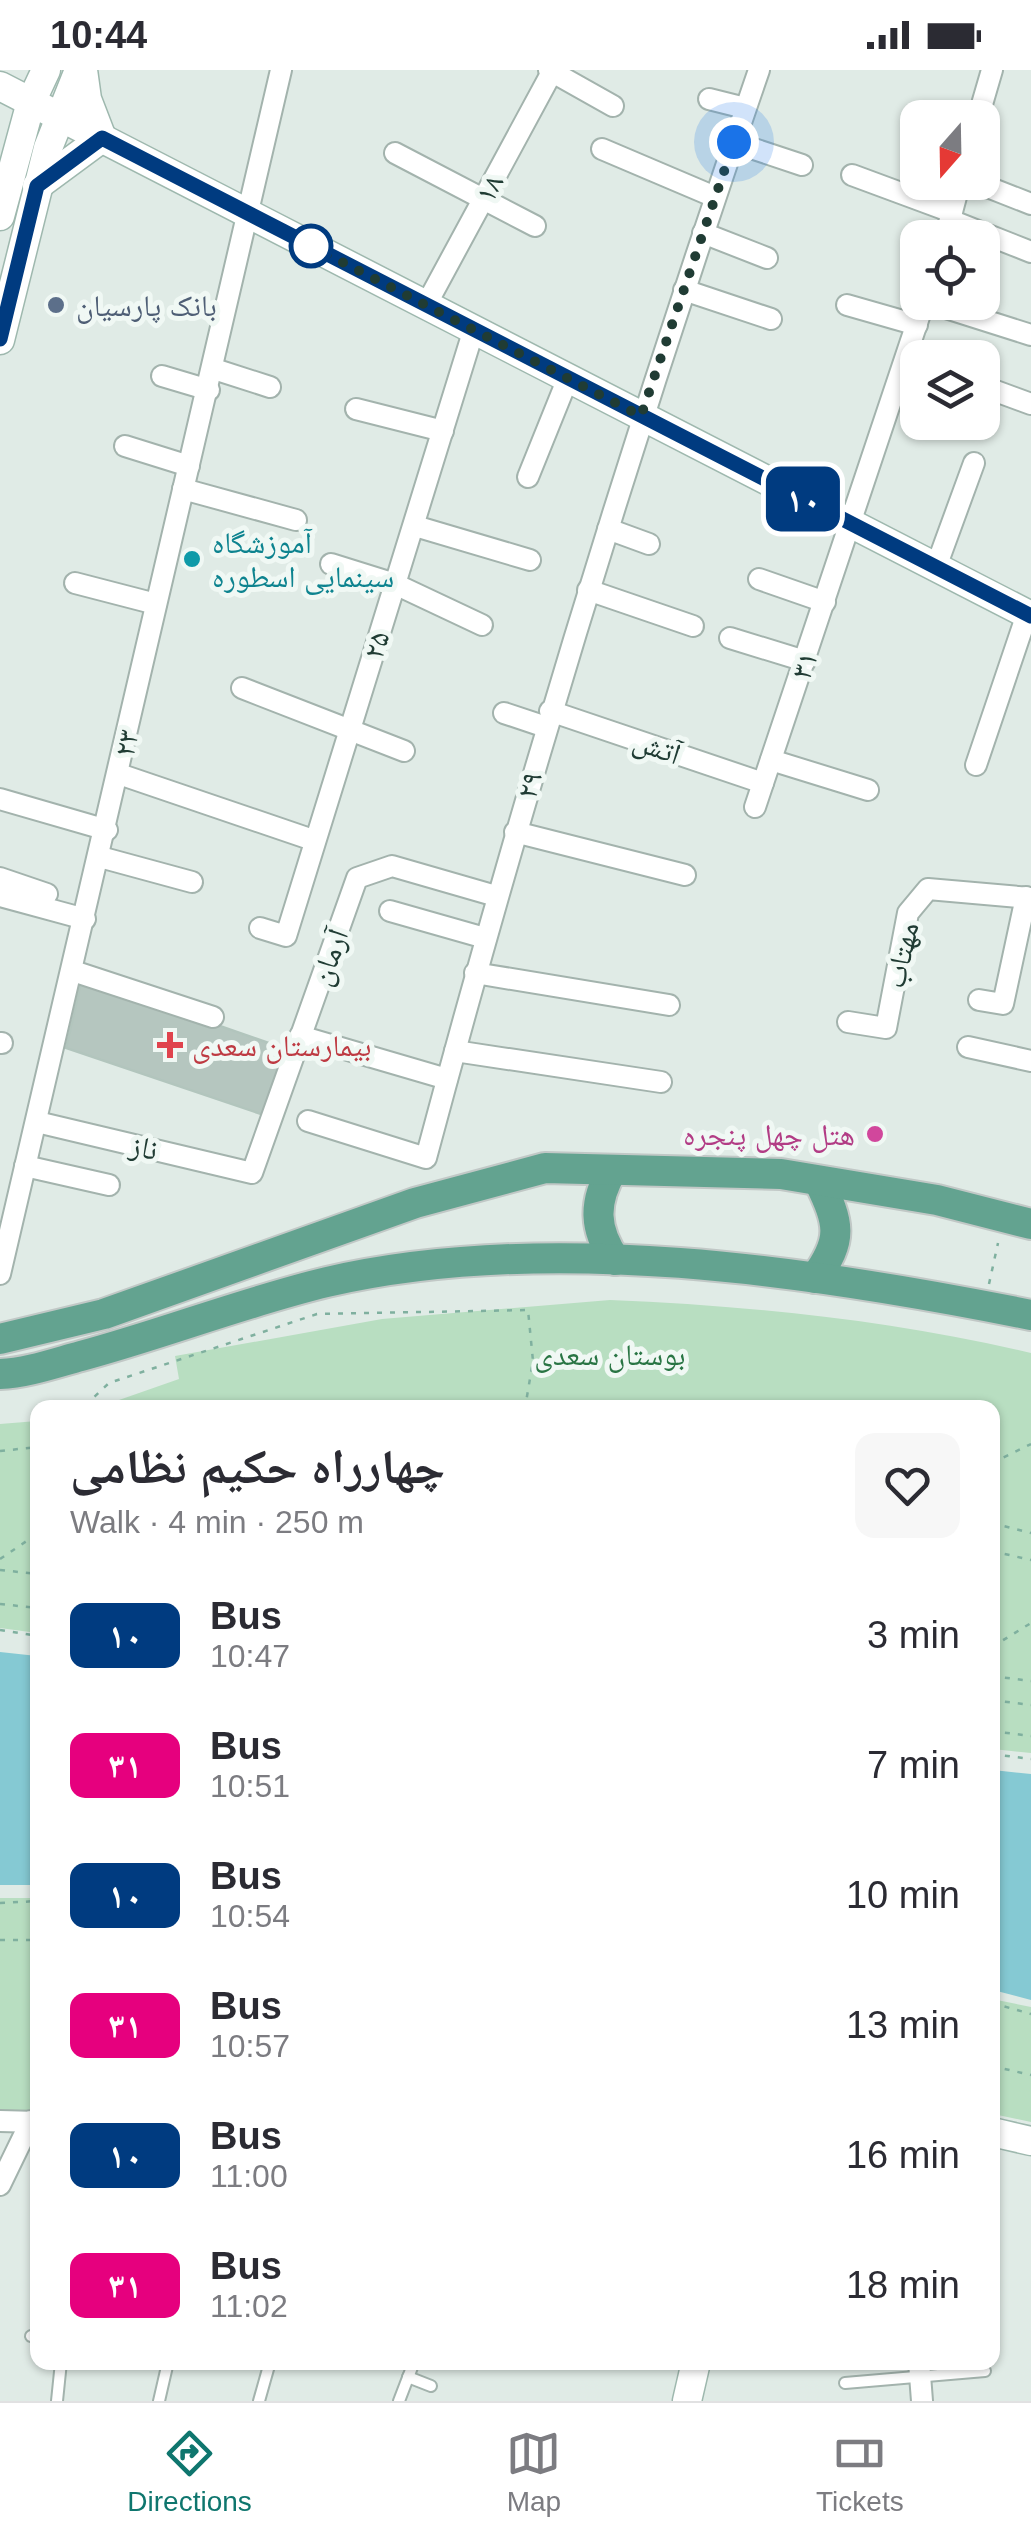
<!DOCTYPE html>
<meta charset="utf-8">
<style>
body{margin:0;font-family:Helvetica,"Noto Naskh Arabic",sans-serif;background:#f7f7f7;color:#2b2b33;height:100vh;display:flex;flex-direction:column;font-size:38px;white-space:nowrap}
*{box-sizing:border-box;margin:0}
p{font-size:32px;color:#7c7c81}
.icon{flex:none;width:55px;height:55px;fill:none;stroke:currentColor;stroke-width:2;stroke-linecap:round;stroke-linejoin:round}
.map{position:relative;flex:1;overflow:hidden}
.drawer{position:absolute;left:30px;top:1330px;width:970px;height:970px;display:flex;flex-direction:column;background:#fff;border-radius:20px;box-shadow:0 2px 8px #0004}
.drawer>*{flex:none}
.badge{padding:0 20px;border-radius:15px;font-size:35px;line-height:65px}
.needle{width:65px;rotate:200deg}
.controls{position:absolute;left:900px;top:30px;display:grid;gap:20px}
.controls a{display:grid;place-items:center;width:100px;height:100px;border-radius:20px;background:#fff;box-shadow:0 2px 8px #0004;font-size:50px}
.you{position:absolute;width:50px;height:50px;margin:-25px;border:8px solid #fff;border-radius:50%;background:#1a73e8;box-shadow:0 0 0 15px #1a73e833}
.map>.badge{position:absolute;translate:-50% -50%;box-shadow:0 0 0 5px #fff}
.round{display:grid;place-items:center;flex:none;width:105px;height:105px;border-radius:20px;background:#f7f7f7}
.summary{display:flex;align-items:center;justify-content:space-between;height:170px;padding:0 40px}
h1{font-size:48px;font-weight:800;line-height:75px}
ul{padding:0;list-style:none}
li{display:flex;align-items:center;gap:30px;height:130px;padding:0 40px}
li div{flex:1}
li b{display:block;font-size:38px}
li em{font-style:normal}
li .badge{min-width:110px;font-weight:700;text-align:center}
.status{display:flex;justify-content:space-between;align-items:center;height:70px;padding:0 50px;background:#fff;direction:ltr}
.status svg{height:28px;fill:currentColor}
.dock{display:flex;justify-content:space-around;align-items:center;height:140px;border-top:2px solid #e1e1e2;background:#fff;font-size:28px;color:#7c7c81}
.dock a{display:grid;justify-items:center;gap:5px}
.dock .on{color:#0f766e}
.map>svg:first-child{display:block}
.green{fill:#b8dec1}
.water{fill:#85c9d3}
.building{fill:#b5c6bf;stroke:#b2c5bd;stroke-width:2.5}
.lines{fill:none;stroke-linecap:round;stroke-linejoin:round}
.lane-casing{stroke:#a3b3ad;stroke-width:14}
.street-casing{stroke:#a3b3ad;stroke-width:24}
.secondary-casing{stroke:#9eb8ae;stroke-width:31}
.primary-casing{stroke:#c1c8c6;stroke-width:34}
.path{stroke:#7fb09f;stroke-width:2.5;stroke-dasharray:5 8;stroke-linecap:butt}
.lane{stroke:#fff;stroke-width:10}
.street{stroke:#fff;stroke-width:20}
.secondary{stroke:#fff;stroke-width:28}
.primary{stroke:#63a390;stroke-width:30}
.line-casing{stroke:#fff;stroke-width:22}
.line{stroke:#003b80;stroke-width:15}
.walk{stroke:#203c34;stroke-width:10;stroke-dasharray:0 18}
.stop-dot{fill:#fff;stroke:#003b80;stroke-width:5}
.service-dot{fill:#5c6f8a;stroke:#f0f8f4;stroke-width:4}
.culture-dot{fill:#0f9aa8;stroke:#f0f8f4;stroke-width:4}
.health-dot{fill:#e0444e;stroke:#f0f8f4;stroke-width:4}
.hotel-dot{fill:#d1479c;stroke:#f0f8f4;stroke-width:4}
.labels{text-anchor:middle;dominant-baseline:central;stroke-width:10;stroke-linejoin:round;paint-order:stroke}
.street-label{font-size:30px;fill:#203c34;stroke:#f0f8f4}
.service-label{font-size:30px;fill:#4e5e75;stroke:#f0f8f4;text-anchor:start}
.culture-label{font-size:30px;fill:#0d838f;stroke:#f0f8f4;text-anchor:start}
.health-label{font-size:30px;fill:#be3a42;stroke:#f0f8f4;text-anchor:start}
.hotel-label{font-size:30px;fill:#b23c85;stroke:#f0f8f4;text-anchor:end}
.park-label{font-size:30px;fill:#297544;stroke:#f0f8f4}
</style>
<div class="status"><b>10:44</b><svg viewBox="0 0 49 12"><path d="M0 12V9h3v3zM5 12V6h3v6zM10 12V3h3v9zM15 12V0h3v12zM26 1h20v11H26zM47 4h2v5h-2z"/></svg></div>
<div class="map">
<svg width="1031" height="2331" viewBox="0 0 1031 2331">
<rect width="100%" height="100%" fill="#e0ebe6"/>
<g class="green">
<path d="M610 1230C753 1236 892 1250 1031 1283V1683L993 1679 992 1338 99 1337 179 1309 175 1286 382 1249Z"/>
<path d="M37 1351H38L37 1563 0 1558V1354Z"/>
<path d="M0 1828H37V2043L0 2042Z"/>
<path d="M992 1929 1031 1937V2052L993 2044Z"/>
</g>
<g class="water">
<path d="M0 1582 37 1586V1815H0Z"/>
<path d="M993 1700 1031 1704V1930L993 1920Z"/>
</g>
<path class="building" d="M82 908 289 980 267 1046 66 978Z"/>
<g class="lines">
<g class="lane-casing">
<g id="lane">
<path d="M31 2266 38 2268"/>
<path d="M408 2307 431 2316"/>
<path d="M845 2313 985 2301"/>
<path d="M57 2331 61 2292"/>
<path d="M159 2331 168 2292"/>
<path d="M259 2331 270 2292"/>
<path d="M399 2331 414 2292"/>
</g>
</g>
<g class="street-casing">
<g id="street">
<path d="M549 0 613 36"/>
<path d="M709 29 745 38"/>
<path d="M978 48 992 0"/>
<path d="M733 72 802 95"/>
<path d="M602 79 715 127"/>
<path d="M395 83 535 156"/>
<path d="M852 105 952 142"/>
<path d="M975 112 1031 134"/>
<path d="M950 150 1031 182"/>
<path d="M703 163 767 188"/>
<path d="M945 168 960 112"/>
<path d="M684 220 771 249"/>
<path d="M927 232 1031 265"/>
<path d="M426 235 552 2"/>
<path d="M847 235 917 255"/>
<path d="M214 299 270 317"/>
<path d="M162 306 209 320"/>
<path d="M982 316 1031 334"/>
<path d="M356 339 443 361"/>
<path d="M125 376 189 396"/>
<path d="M528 407 568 308"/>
<path d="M183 419 296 450"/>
<path d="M415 456 530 490"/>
<path d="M608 459 649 474"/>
<path d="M331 494 395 514 482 555"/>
<path d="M936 497 974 393"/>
<path d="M759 509 825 532"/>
<path d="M75 513 156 534"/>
<path d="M588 520 693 556"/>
<path d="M730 568 805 591"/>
<path d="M242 618 404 681"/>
<path d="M550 641 763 713"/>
<path d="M504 643 546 657"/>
<path d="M771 690 868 720"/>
<path d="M976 695 1027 544"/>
<path d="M119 704 313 770"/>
<path d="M0 729 107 760"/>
<path d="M755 737 924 232"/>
<path d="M515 762 685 805"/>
<path d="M100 787 192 812"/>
<path d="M0 808 47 824"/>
<path d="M0 826 85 849"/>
<path d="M390 841 485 868"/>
<path d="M260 858 286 866 474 259"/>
<path d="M73 901 213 947"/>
<path d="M475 903 669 935"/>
<path d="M979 930 1003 934 1026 827"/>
<path d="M848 952 886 958 908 843 928 819 1031 828"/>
<path d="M300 966 447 1009"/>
<path d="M0 973H2"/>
<path d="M968 977 1031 991"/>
<path d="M455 981 661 1012"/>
<path d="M308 1051 426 1088C524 721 635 359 759 0"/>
<path d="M37 1052 252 1103 357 808 392 796 496 826"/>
<path d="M25 1096 109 1115"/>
<path d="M0 1204 281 0"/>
<path d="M0 2051 38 2052"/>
<path d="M0 2115 31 2051"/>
<path d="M919 2292 922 2331"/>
</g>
</g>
<g class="secondary-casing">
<g id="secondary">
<path d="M83 0 87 29 102 68"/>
<path d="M0 16 1031 546"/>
<path d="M37 116 102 68"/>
<path d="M0 146 31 32 46 0"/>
<path d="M0 270 48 78 79 0"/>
<path d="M992 2062 1031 2071"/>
<path d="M687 2331 696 2292"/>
</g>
</g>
<g class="primary-casing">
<g id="primary">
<path d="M612 1100C593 1133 594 1159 615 1190"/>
<path d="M815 1208C844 1169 839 1153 819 1111"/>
<path d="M0 1269 104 1244 415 1133 545 1098 781 1104 937 1130 1031 1154"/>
<path d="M0 1304C27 1303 55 1293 81 1286 163 1264 244 1232 327 1212 548 1161 812 1201 1031 1245"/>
</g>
</g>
<g class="path">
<path d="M989 1214 998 1173"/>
<path d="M95 1338 92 1329 109 1313 317 1244 528 1240 533 1291 525 1338"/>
<path d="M0 1381 38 1377"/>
<path d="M992 1393 1031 1374"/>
<path d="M992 1453 1031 1463"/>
<path d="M992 1481 1031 1490"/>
<path d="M0 1489 34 1466 38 1455"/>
<path d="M0 1500 38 1504"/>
<path d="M0 1534 38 1538"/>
<path d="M0 1560 38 1566"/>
<path d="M992 1577 1031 1553"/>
<path d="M992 1606 1031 1611"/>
<path d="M992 1630 1031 1635"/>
<path d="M992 1661 1031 1666"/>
<path d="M992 1684 1031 1689"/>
<path d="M0 1833 38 1831"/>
<path d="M0 1870H38"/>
<path d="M992 1933 1031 1944"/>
<path d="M992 1996 1031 2005"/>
</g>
<use href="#lane" class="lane"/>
<use href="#street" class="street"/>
<use href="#secondary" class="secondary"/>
<use href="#primary" class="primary"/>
</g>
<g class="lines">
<g class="line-casing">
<path id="line" d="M0 269 37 116 102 68 1031 546"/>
</g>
<use href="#line" class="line"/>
<path class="walk" d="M311 176 641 346 734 72"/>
</g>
<circle class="stop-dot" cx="311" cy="176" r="20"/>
<circle class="service-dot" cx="56" cy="235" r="10"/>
<circle class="culture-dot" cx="192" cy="489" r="10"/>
<path class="health-dot" d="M165 960h10v10h10v10h-10v10h-10v-10h-10v-10h10z"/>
<circle class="hotel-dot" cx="875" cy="1064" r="10"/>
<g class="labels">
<g class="street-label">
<text transform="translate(489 118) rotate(-62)">۱۸</text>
<text transform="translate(376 575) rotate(-73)">۲۵</text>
<text transform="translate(804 595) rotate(-71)">۳۱</text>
<text transform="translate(126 673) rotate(-78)">۲۳</text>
<text transform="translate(657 677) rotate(19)">آتش</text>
<text transform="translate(529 715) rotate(-74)">۲۹</text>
<text transform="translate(901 885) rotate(-77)">مهتاب</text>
<text transform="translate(329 887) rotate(-70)">آرمان</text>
<text transform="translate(144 1077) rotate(13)">ناز</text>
</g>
<g class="service-label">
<text x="76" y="235">بانک پارسیان</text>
</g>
<g class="culture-label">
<text x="212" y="472">آموزشگاه<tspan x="212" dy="34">سینمایی اسطوره</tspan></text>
</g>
<g class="health-label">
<text x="192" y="975">بیمارستان سعدی</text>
</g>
<g class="hotel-label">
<text x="855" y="1064">هتل چهل پنجره</text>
</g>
<g class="park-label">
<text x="610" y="1284">بوستان سعدی</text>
</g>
</g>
</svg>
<div class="controls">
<a><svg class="needle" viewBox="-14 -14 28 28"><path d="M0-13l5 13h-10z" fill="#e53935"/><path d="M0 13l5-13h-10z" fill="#7c7c81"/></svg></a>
<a><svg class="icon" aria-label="locate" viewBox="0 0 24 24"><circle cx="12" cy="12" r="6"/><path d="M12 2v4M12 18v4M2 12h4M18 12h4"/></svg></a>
<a><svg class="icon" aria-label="layers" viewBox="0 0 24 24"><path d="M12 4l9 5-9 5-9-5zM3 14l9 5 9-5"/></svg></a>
</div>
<div class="you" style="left:734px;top:72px"></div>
<b class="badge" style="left:803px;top:429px;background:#003b80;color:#fff">۱۰</b>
<section class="drawer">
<div class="summary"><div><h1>چهارراه حکیم نظامی</h1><p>Walk · 4 min · 250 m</p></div><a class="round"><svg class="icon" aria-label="heart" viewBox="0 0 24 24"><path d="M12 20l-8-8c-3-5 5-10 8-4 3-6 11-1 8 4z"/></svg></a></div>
<ul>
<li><span class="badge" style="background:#003b80;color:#fff">۱۰</span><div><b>Bus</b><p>10:47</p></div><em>3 min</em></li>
<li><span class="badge" style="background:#e6007e;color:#fff">۳۱</span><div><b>Bus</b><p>10:51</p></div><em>7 min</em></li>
<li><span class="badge" style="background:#003b80;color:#fff">۱۰</span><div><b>Bus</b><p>10:54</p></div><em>10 min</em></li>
<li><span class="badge" style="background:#e6007e;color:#fff">۳۱</span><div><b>Bus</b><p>10:57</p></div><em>13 min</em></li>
<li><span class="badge" style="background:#003b80;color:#fff">۱۰</span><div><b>Bus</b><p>11:00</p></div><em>16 min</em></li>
<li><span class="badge" style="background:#e6007e;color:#fff">۳۱</span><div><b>Bus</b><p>11:02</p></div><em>18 min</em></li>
</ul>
</section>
</div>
<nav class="dock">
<a class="on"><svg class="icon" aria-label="directions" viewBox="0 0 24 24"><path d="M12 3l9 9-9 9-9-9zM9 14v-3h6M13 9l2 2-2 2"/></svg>Directions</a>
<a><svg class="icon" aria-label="map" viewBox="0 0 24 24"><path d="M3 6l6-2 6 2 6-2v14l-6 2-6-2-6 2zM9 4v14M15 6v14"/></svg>Map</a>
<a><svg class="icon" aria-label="tickets" viewBox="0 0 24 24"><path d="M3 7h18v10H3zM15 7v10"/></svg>Tickets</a>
</nav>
